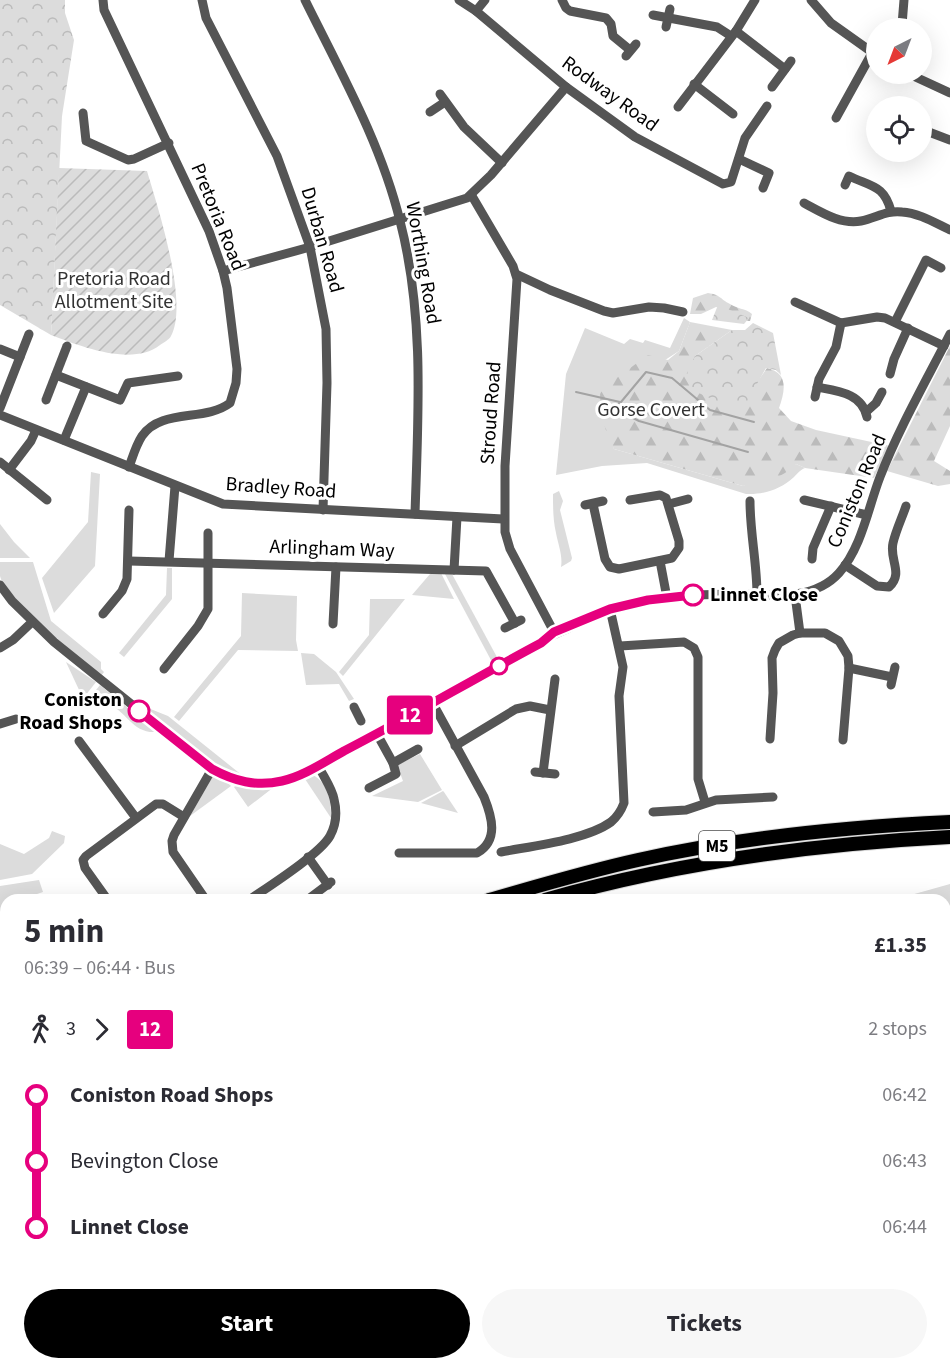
<!DOCTYPE html>
<meta charset="utf-8">
<style>
body{margin:0;font-family:"Source Sans 3",sans-serif;background:#f7f7f7;color:#2b2b33;height:100vh;display:flex;flex-direction:column;font-size:22px;white-space:nowrap}
*{box-sizing:border-box;margin:0}
p{font-size:20px;color:#7c7c81}
.icon{flex:none;width:33px;height:33px;fill:none;stroke:currentColor;stroke-width:2;stroke-linecap:round;stroke-linejoin:round}
.map{position:relative;flex:1;overflow:hidden}
.sheet{position:absolute;left:0px;top:894px;width:951px;height:476px;display:flex;flex-direction:column;background:#fff;border-radius:18px 18px 0 0;box-shadow:0 6px 24px #0002}
.sheet>*{flex:none}
.badge{padding:0 12px;border-radius:4px;font-size:21px;line-height:39px}
.needle{width:39px;rotate:222deg}
.controls{position:absolute;left:866px;top:18px;display:grid;gap:12px}
.controls a{display:grid;place-items:center;width:66px;height:66px;border-radius:50%;background:#fff;box-shadow:0 6px 24px #0002;font-size:30px}
.map>.badge{position:absolute;translate:-50% -50%;box-shadow:0 0 0 3px #fff}
.legs{display:flex;align-items:center;gap:9px;height:66px;padding:0 24px;font-size:20px}
.legs p{margin-inline-start:auto}
.head{display:flex;align-items:center;justify-content:space-between;height:102px;padding:0 24px}
h1{font-size:33px;font-weight:700;line-height:45px}
.button{display:flex;gap:12px;margin-top:auto;padding:12px 24px}
.button a{flex:1;height:69px;border-radius:36px;background:#000;color:#fff;font-size:24px;font-weight:700;line-height:69px;text-align:center}
.button a+a{background:#f7f7f7;color:#2b2b33}
ul{padding:0 24px;list-style:none}
li{display:flex;align-items:center;gap:21px;height:66px;font-size:22px}
li i{display:grid;place-items:center;width:9px;height:100%;margin:0 8px;background:currentColor}
li i::after{content:'';width:15px;height:15px;margin:-8px;border:4px solid;border-radius:50%;background:#fff}
li p{margin-inline-start:auto}
li:first-child i{background:linear-gradient(#0000 50%,currentColor 0)}
li:last-child i{background:linear-gradient(currentColor 50%,#0000 0)}
.map>svg:first-child{display:block}
.grass{fill:#dcdcdc}
.forest{fill:url(#forest-firs)}
.park{fill:url(#park-crowns)}
.garden{fill:url(#garden-furrows)}
.lines{fill:none;stroke-linecap:round;stroke-linejoin:round}
.stream{stroke:#a3a3a3;stroke-width:2}
.highway-casing{stroke:#dbdbdb;stroke-width:16}
.minor{stroke:#555;stroke-width:9}
.highway{stroke:#000;stroke-width:14}
.rail{stroke:#000;stroke-width:2;stroke-dasharray:9 3 1.5 3;stroke-linecap:butt}
.line-1-casing{stroke:#fff;stroke-width:14}
.line-1{stroke:#e6007e;stroke-width:9}
.stop-1-dot{fill:#fff;stroke:#e6007e;stroke-width:3}
.labels{text-anchor:middle;dominant-baseline:central;stroke-width:6;stroke-linejoin:round;paint-order:stroke}
.shield{fill:#fff;stroke:#4c4c4c;stroke-width:1.5}
.shield-label{font-size:18px;font-weight:bold;fill:#000}
.street-label{font-size:20px;fill:#000;stroke:#fff}
.park-label{font-size:20px;fill:#333;stroke:#fff}
.stop-label{font-size:20px;font-weight:bold;fill:#000;stroke:#fff;text-anchor:start}
</style>
<div class="map">
<svg width="950" height="1369" viewBox="0 0 950 1369">
<defs>
<pattern id="forest-firs" width="22" height="20" patternUnits="userSpaceOnUse" patternTransform="scale(1.5)"><rect width="22" height="20" fill="#dcdcdc"/><path d="M5 1l3.5 6h-7zM16 11l3.5 6h-7z" fill="#bbb"/></pattern>
<pattern id="park-crowns" width="20" height="18" patternUnits="userSpaceOnUse" patternTransform="scale(1.5)"><rect width="20" height="18" fill="#dcdcdc"/><path d="M2 6a3 3 0 1 1 6 0M12 15a3 3 0 1 1 6 0" fill="none" stroke="#bbb"/></pattern>
<pattern id="garden-furrows" width="10" height="10" patternUnits="userSpaceOnUse" patternTransform="scale(1.5)"><rect width="10" height="10" fill="#dcdcdc"/><path d="M-1 1l2-2M0 10L10 0M9 11l2-2" fill="none" stroke="#bbb"/></pattern>
</defs>
<rect width="100%" height="100%" fill="#fff"/>
<g class="grass">
<path d="M684 318 690 322 679 351 600 402 614 449 743 486 796 464 805 468C800 470 798 473 794 477 781 489 764 495 746 494L647 463 602 466 556 475 566 374 585 328 624 344 630 339 643 343 645 340 670 348Z"/>
<path d="M91 472 100 474 95 566 54 613 42 578 88 522Z"/>
<path d="M559 491 563 501 560 510 572 558 571 561 561 567C563 556 558 544 556 533 553 520 553 507 553 494Z"/>
<path d="M0 524 14 542 30 558H0Z"/>
<path d="M0 562H33L51 621 101 662V669L104 672 101 676C81 659 5 599 0 576 0 572 0 566 0 562Z"/>
<path d="M167 568H172V599L124 657 119 653 166 595Z"/>
<path d="M441 573 454 599 412 595 430 574Z"/>
<path d="M445 574H452L498 659 492 662Z"/>
<path d="M242 593 297 596 296 640 298 651 238 650 179 721 174 717 241 636Z"/>
<path d="M370 599H405L343 676 339 672 369 635Z"/>
<path d="M301 653 314 654 336 672 354 699 349 701 339 684 306 685Z"/>
<path d="M66 662 96 682 85 696 80 692Z"/>
<path d="M100 685 157 732C132 734 127 711 108 704 100 701 95 704 89 699Z"/>
<path d="M148 708 168 716 243 776C231 774 221 770 212 764 199 756 153 718 148 708Z"/>
<path d="M420 754 442 790 418 802 372 796 403 781 397 765Z"/>
<path d="M313 775C329 784 331 802 331 818L305 779Z"/>
<path d="M213 776 227 782 231 786 190 816Z"/>
<path d="M238 784 266 788 274 787 248 807 234 787Z"/>
<path d="M443 791 444 792 458 813 421 803Z"/>
<path d="M52 831 65 836 64 843 32 874 0 880V844L24 854 49 838Z"/>
<path d="M39 880 43 892 37 894 39 900H6V932L0 933V886Z"/>
<path d="M950 884V1333L945 1332V900H893Z"/>
<path d="M6 1215V1309L0 1281V1216Z"/>
<path d="M384 1364H471L451 1369H392Z"/>
</g>
<g class="forest">
<path d="M708 293C721 295 720 299 730 304 737 309 745 308 752 314L750 321H745L732 312 716 307 701 314H690L693 298Z"/>
<path d="M690 322 732 330 695 356 760 378 767 368C789 373 785 391 779 408L791 421 816 430 890 446 874 478 805 468 796 464C781 479 763 483 743 486L614 449C604 431 600 410 600 390L648 355 668 360 679 351Z"/>
<path d="M950 346V426L934 461 950 471V484L938 486 887 471Z"/>
<path d="M950 1020V1142H945V1027Z"/>
<path d="M0 1119H6V1215L0 1216Z"/>
</g>
<g class="park">
<path d="M0 0H65V13L74 40 62 116 51 335 0 305Z"/>
<path d="M718 305 749 318 744 324 712 320Z"/>
<path d="M753 323 773 333 781 375 776 370 766 368 745 405 739 409 732 408 692 390 685 377 695 356 732 330H745Z"/>
</g>
<g class="garden">
<path d="M59 168 147 171C158 208 189 303 171 336 169 340 164 342 160 345 132 367 80 346 51 335Z"/>
<path d="M6 934V1012L0 1013V935Z"/>
</g>
<g class="lines">
<g class="stream">
<path d="M576 392 620 402 615 409 639 421 748 452"/>
<path d="M621 402 646 372 672 378 710 410 754 422"/>
</g>
<g class="highway-casing">
<g id="highway">
<path d="M489 900C538 886 588 871 638 860 740 837 846 827 950 822"/>
<path d="M545 900C677 862 813 844 950 837"/>
<path d="M0 1035H6"/>
<path d="M0 1051H6"/>
</g>
</g>
<g class="minor">
<path d="M103 0 104 10 209 231 223 271 227 288 237 369 236 383 230 403C205 422 161 408 142 436 136 445 133 456 129 467"/>
<path d="M202 0 206 18 277 156 310 247 326 329 327 383 323 510"/>
<path d="M305 0C340 71 381 143 400 221 425 317 418 417 415 514"/>
<path d="M459 0 476 11 566 87 635 137 723 184 731 182 745 138 767 106"/>
<path d="M562 0 566 8 570 11 606 18 611 24 613 36 630 50"/>
<path d="M811 0 831 23 876 55"/>
<path d="M476 11 485 0"/>
<path d="M653 15 717 27 731 36"/>
<path d="M902 25 904 0"/>
<path d="M666 27 670 9"/>
<path d="M736 31 785 69"/>
<path d="M626 56 636 44"/>
<path d="M909 74 950 93"/>
<path d="M694 84 733 114"/>
<path d="M772 87 791 61"/>
<path d="M440 94 464 127 502 163"/>
<path d="M678 107 736 31 755 0"/>
<path d="M430 112 445 102"/>
<path d="M83 113 86 141 128 160 134 159 169 143"/>
<path d="M836 118 872 53"/>
<path d="M921 129 950 140"/>
<path d="M739 159 769 173 763 188"/>
<path d="M845 185 849 176C872 187 884 185 891 211"/>
<path d="M472 196 513 266 517 279 505 466V532L510 549 554 632"/>
<path d="M804 203C821 212 841 225 861 221 876 218 887 210 902 212 919 213 935 223 950 230"/>
<path d="M223 271 310 247 467 198 491 175 566 87"/>
<path d="M516 274 550 290 604 311 613 313 649 307 664 308 683 312"/>
<path d="M795 302 841 323 877 317 885 318 944 346"/>
<path d="M895 322 926 260 941 268"/>
<path d="M0 349 20 357"/>
<path d="M890 374 894 359 908 328"/>
<path d="M56 375 120 400 128 383 178 376"/>
<path d="M817 387C838 391 862 393 867 417"/>
<path d="M815 397 819 379 836 347 841 323"/>
<path d="M46 400 67 346"/>
<path d="M0 408 29 334"/>
<path d="M866 412 876 403 882 392"/>
<path d="M0 415 223 504 503 519"/>
<path d="M64 440 86 387"/>
<path d="M0 462 47 500"/>
<path d="M9 470 31 441 36 430"/>
<path d="M804 500 867 515"/>
<path d="M750 501C750 533 757 563 757 595"/>
<path d="M593 504 605 559 610 567 619 569 672 558 679 548V541L666 498 660 495 630 500"/>
<path d="M669 504 688 499"/>
<path d="M585 505 603 501"/>
<path d="M812 559 813 548 831 506"/>
<path d="M129 561 486 571 515 623"/>
<path d="M169 561 175 486"/>
<path d="M660 561 667 598"/>
<path d="M845 565 877 586 889 587C904 573 889 560 893 543 896 530 902 518 906 506"/>
<path d="M454 570 457 517"/>
<path d="M0 585 12 601 54 642 212 769C234 781 256 787 282 781 304 776 324 762 344 751 410 717 475 678 541 643 554 633 560 633 573 626 605 609 641 599 677 597 695 595 713 594 731 594 767 594 812 603 839 573 862 547 868 508 880 477 899 428 926 381 950 334"/>
<path d="M795 595 800 633"/>
<path d="M103 614 122 591 127 579 129 510"/>
<path d="M333 624 336 567"/>
<path d="M505 628 521 620"/>
<path d="M620 646 684 642 694 648 698 657V779L705 802"/>
<path d="M0 648 13 640 31 623"/>
<path d="M849 668 892 677"/>
<path d="M164 669 198 626 208 609V533"/>
<path d="M891 685 895 667"/>
<path d="M354 707 361 721"/>
<path d="M0 724 16 719"/>
<path d="M770 739 773 693 772 658 775 650 779 643 793 635 800 633H825L839 641 848 656 849 668 843 740"/>
<path d="M79 741 136 818"/>
<path d="M455 746 516 709 530 706 550 710"/>
<path d="M393 763 418 749"/>
<path d="M535 772 555 774"/>
<path d="M543 773 555 679"/>
<path d="M369 788 396 774 393 763 377 734"/>
<path d="M653 812 686 810 716 800 773 797"/>
<path d="M501 852C532 846 586 840 611 822 617 817 621 811 624 803L619 696 623 667 610 609"/>
<path d="M399 853H477C499 840 492 817 484 797L432 702"/>
<path d="M308 857 328 885"/>
<path d="M105 896 85 868 83 860 86 856 156 804H163L184 817"/>
<path d="M206 900 173 852 172 841 174 835 212 769"/>
<path d="M249 900C268 887 320 854 330 836 336 825 337 811 334 799 332 788 323 776 318 765"/>
<path d="M307 900 331 882"/>
</g>
<use href="#highway" class="highway"/>
<g class="rail">
<path d="M0 1294 6 1322"/>
<path d="M15 1364 16 1369"/>
</g>
</g>
<g class="lines">
<g class="line-1-casing">
<path id="line-1" d="M139 711 212 769C234 781 256 787 282 781 304 776 324 762 344 751 410 717 475 678 541 643L554 632 610 609 648 600 693 595"/>
</g>
<use href="#line-1" class="line-1"/>
</g>
<g class="stop-1-dot">
<circle cx="693" cy="595" r="10"/>
<circle cx="499" cy="666" r="8"/>
<circle cx="139" cy="711" r="10"/>
</g>
<g class="labels">
<rect class="shield" x="699" y="831" width="36" height="30" rx="4.5"/>
<g class="shield-label">
<text x="717" y="846">M5</text>
</g>
<g class="street-label">
<text transform="translate(610 94) rotate(36)">Rodway Road</text>
<text transform="translate(218 217) rotate(68)">Pretoria Road</text>
<text transform="translate(322 240) rotate(74)">Durban Road</text>
<text transform="translate(423 263) rotate(80)">Worthing Road</text>
<text transform="translate(491 413) rotate(-86)">Stroud Road</text>
<text transform="translate(281 488) rotate(4)">Bradley Road</text>
<text transform="translate(857 491) rotate(-67)">Coniston Road</text>
<text transform="translate(332 549) rotate(2)">Arlingham Way</text>
</g>
<g class="park-label">
<text x="114" y="279">Pretoria Road<tspan x="114" dy="23">Allotment Site</tspan></text>
<text x="651" y="410">Gorse Covert</text>
</g>
<g class="stop-label">
<text x="710" y="595">Linnet Close</text>
<text x="122" y="700" text-anchor="end">Coniston<tspan x="122" dy="23">Road Shops</tspan></text>
</g>
</g>
</svg>
<div class="controls">
<a><svg class="needle" viewBox="-14 -14 28 28"><path d="M0-13l5 13h-10z" fill="#e53935"/><path d="M0 13l5-13h-10z" fill="#7c7c81"/></svg></a>
<a><svg class="icon" aria-label="locate" viewBox="0 0 24 24"><circle cx="12" cy="12" r="6"/><path d="M12 2v4M12 18v4M2 12h4M18 12h4"/></svg></a>
</div>
<b class="badge" style="left:410px;top:715px;background:#e6007e;color:#fff">12</b>
<section class="sheet">
<div class="head"><div><h1>5 min</h1><p>06:39 – 06:44 · Bus</p></div><b>£1.35</b></div>
<div class="legs"><svg class="icon" aria-label="walk" viewBox="0 0 24 24"><circle cx="13" cy="4" r="2"/><path d="M13 8l-2 6 4 7M11 14l-3 7M7 12l3-4h3l4 4"/></svg>3<svg class="icon" aria-label="forward" viewBox="0 0 24 24"><path d="M9 5l7 7-7 7"/></svg><b class="badge" style="background:#e6007e;color:#fff">12</b><p>2 stops</p></div>
<ul>
<li><i style="color:#e6007e"></i><b>Coniston Road Shops</b><p>06:42</p></li>
<li><i style="color:#e6007e"></i><span>Bevington Close</span><p>06:43</p></li>
<li><i style="color:#e6007e"></i><b>Linnet Close</b><p>06:44</p></li>
</ul>
<div class="button"><a>Start</a><a>Tickets</a></div>
</section>
</div>
